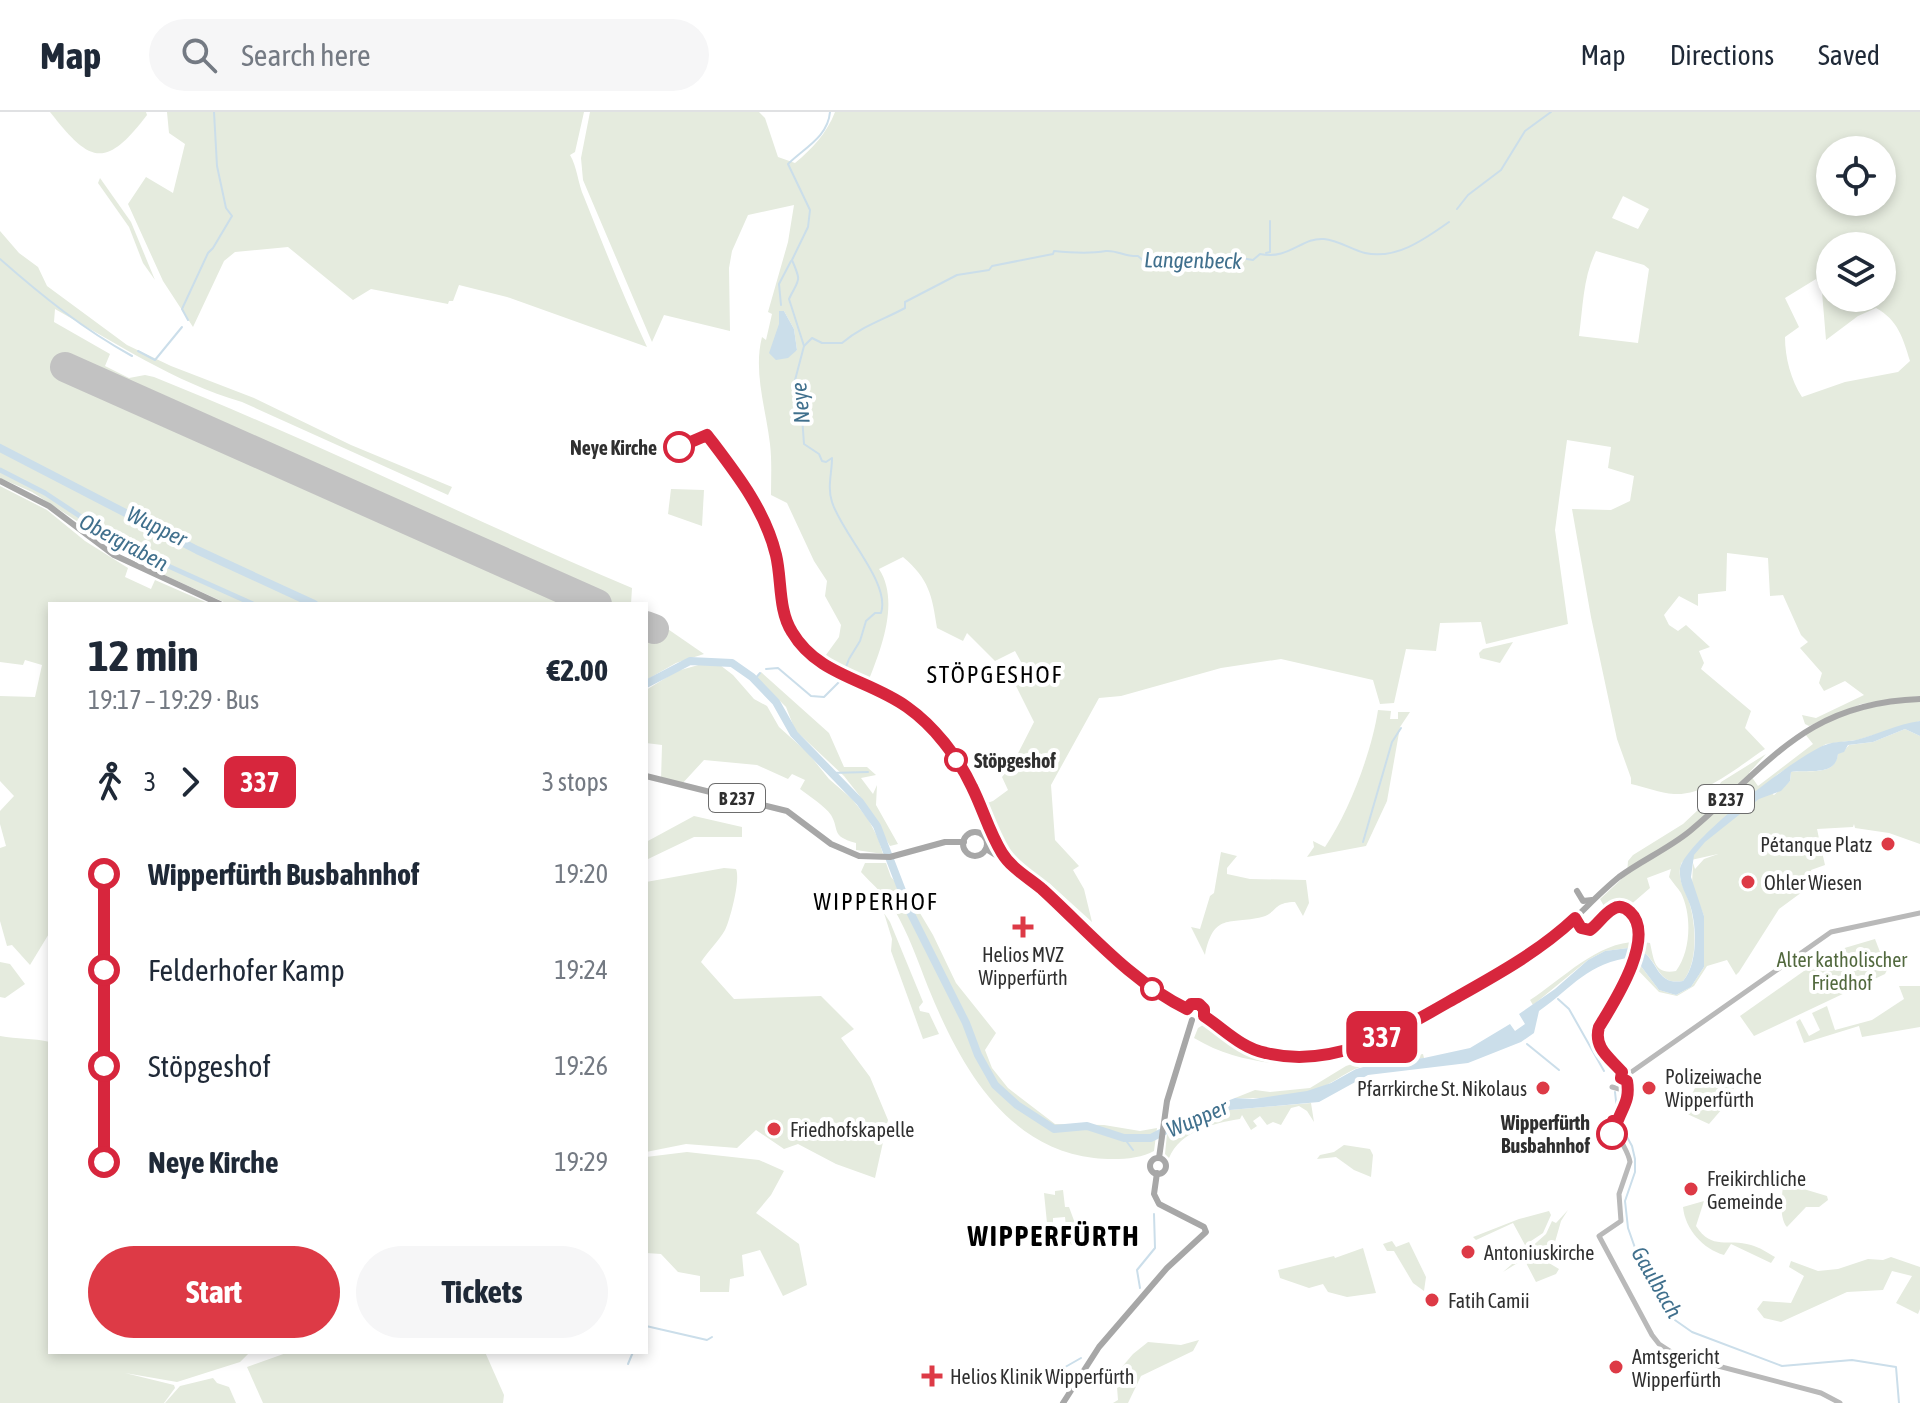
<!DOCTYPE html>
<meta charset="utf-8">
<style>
body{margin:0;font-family:"Asap Condensed",sans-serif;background:#f6f6f7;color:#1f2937;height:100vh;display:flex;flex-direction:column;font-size:30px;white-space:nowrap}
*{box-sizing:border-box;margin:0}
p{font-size:26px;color:#747a83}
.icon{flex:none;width:44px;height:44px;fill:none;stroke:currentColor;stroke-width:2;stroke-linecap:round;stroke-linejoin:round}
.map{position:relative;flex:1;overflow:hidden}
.panel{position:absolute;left:48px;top:490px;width:600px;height:752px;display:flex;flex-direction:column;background:#fff;border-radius:0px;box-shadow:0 4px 12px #0003}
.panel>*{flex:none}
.badge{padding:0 16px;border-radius:12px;font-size:28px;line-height:52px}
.tools{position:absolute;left:1816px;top:24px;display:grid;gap:16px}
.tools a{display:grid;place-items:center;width:80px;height:80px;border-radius:50%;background:#fff;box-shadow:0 4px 12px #0003;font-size:40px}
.map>.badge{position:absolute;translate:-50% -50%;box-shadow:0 0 0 4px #fff}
.legs{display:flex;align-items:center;gap:12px;height:88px;padding:0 40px;font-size:26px}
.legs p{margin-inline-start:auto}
.headline{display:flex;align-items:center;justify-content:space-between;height:136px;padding:0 40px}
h1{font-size:44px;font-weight:700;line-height:60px}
.primary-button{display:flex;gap:16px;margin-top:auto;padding:16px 40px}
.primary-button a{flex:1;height:92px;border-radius:48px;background:#dd3a46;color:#fff;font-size:32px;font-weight:700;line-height:92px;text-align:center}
.primary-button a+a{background:#f6f6f7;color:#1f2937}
ul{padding:0 40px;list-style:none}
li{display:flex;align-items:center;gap:28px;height:96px;font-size:30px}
li i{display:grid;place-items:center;width:12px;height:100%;margin:0 10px;background:currentColor}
li i::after{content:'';width:20px;height:20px;margin:-10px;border:6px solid;border-radius:50%;background:#fff}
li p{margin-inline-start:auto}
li:first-child i{background:linear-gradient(#0000 50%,currentColor 0)}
li:last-child i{background:linear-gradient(currentColor 50%,#0000 0)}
header{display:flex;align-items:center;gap:48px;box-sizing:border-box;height:112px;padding:0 40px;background:#fff;border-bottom:2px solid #e0e1e3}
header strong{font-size:38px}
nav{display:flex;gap:44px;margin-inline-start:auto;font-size:28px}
.search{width:560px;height:72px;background:#f6f6f7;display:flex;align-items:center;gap:20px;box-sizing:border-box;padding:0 28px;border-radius:44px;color:#747a83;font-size:30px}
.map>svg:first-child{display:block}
.green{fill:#e5ebde;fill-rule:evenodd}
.water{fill:#cbdeea}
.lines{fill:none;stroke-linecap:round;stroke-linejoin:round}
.stream{stroke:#cbdeea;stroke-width:2}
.canal{stroke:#cbdeea;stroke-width:5}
.river{stroke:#cbdeea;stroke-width:8}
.runway{stroke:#c2c2c2;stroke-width:30}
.secondary{stroke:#b9b9b9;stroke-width:5}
.primary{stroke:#a7a7a7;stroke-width:6}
.line-1-casing{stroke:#fff;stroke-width:18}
.line-1{stroke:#d7263d;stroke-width:12}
.stop-1-dot{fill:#fff;stroke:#d7263d;stroke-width:4}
.poi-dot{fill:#dd3a46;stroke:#fff;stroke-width:3}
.labels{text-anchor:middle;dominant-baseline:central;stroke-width:8;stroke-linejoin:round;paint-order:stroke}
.shield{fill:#fff;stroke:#6d6d6d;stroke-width:2}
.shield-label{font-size:18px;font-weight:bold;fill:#2f2f2f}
.stop-label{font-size:20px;font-weight:bold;fill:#2f2f2f;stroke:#fff;text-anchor:end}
.poi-label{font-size:20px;fill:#2f2f2f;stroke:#fff;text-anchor:start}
.park-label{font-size:20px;fill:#52693e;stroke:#fff}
.water-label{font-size:22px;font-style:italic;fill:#40708d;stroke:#fff}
.quarter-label{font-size:24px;letter-spacing:2px;fill:#000;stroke:#fff}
.district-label{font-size:28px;font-weight:bold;letter-spacing:2px;fill:#000;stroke:#fff}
</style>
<header>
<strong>Map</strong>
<div class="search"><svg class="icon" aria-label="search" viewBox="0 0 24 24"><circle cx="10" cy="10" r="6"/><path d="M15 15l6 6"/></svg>Search here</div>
<nav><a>Map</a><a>Directions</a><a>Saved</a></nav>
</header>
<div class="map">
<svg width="1920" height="1291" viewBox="0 0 1920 1291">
<rect width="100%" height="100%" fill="#fff"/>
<g class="green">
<path d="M50 0H146L147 3C105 58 90 51 50 0Z"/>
<path d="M167 0H584L575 40 570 43C577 54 578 72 584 85 604 135 624 186 647 235L507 185 459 173 453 189H449L448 192 371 177 353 188 288 135 235 140 224 149 193 215 163 169 128 92 146 65 173 81 185 32 169 21Z"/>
<path d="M590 0H759L765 6 778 45 795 51C812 37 827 21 835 0H1920V584L1861 592 1809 614 1805 612 1802 603 1816 606 1864 583 1845 569 1824 579 1819 571 1822 561 1800 536 1808 530 1801 523 1783 483 1770 484 1768 446 1727 441 1726 479 1698 482V494L1679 484 1664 503 1669 513 1678 519 1686 513 1710 535 1699 539 1704 551 1701 557 1751 599 1745 616 1765 637C1740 653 1706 684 1674 682 1660 681 1645 675 1631 672V666L1617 627 1591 505 1572 397 1611 398 1630 389 1634 364 1608 356 1611 335 1567 328 1555 418 1568 512 1486 532 1481 510 1440 511 1436 539 1406 537 1394 591 1380 592 1373 568 1281 547 1221 556 1121 584 1099 586 1051 673 1055 728 1079 754 1073 758 1084 777 1092 810 1049 771 1044 773C1017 749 989 730 981 693L993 689 1008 678 1002 665 1012 653 1034 610 1014 570 1026 559 1015 539 995 549 967 521 963 529 937 516C932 483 929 467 903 445L879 457C900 489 881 538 868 570L823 547 839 525 841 513 825 484 827 469 814 449 787 391 771 383C771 366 772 349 770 332 766 297 753 260 762 225L766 228 772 202 768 200 788 130 794 93 748 103 732 139 729 156 730 219 664 203 652 230 583 68 581 46ZM1830 38H1882V90H1830ZM1623 84 1649 97 1638 117 1612 106ZM1830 134H1882V186H1830ZM1596 139 1644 153 1649 157 1638 231 1579 224C1583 195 1583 165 1596 139ZM1816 167 1822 180 1826 228 1858 204 1876 196C1898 208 1903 226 1910 249L1898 260 1845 270 1802 285C1791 268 1785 246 1785 225L1799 215 1785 186ZM784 199 794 217 797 238 788 243 779 212Z"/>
<path d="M100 66 131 110 155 168 143 151 129 115 98 71Z"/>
<path d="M0 119 19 141 38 155 47 174 127 233 171 254 254 286 351 333 452 375 448 383 242 290C174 270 116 231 55 197L54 210 110 242 105 254 129 266 145 263 154 265C316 330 472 408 632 476L631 492H228L149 456 32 380 0 366Z"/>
<path d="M0 374 47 398 85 429 128 456 125 465 151 477 155 468 210 492H50V820L30 853 12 833 7 834 0 809V736L6 734 0 712V699L14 684 0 669V584L35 585 42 553 25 548 23 553 0 550Z"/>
<path d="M671 377 704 378 702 414 668 402Z"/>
<path d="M646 502 704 542 676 551 646 568Z"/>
<path d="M1513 530 1500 551 1480 546 1479 541 1483 537Z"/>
<path d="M702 552 720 553 733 563 754 587 767 594 779 615 808 641 829 667 852 687 868 707 878 726 883 742 856 738V731C830 724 840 718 831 703 825 694 809 684 800 677L805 668 792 662 788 667 757 653 704 648 681 673 661 668 662 633 646 631V578L677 559Z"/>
<path d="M761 560 829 621 844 655H867L876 663 861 666 873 682 877 673 876 693 898 732 890 734 859 683 844 664 795 618 786 595 757 566Z"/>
<path d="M1920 589V609L1857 628 1826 632 1778 662 1762 676 1768 679V676L1785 665 1786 669 1771 681 1774 683 1790 669 1791 660C1807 657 1836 666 1838 641L1843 640 1849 633 1873 630 1905 617 1920 624V732L1889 721 1855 716 1854 712 1853 715 1817 717 1820 731 1829 729 1831 737 1822 740 1825 753 1811 758 1813 772 1779 797 1739 860 1736 863 1727 848 1707 854 1694 874 1677 884 1659 880 1632 852 1634 845 1659 878 1676 883 1691 875 1704 855V804L1692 773 1693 751 1695 757 1704 747 1718 742 1682 750C1675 766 1686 778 1690 793 1696 815 1698 851 1683 869 1660 873 1660 856 1647 843 1644 840 1639 838 1636 835L1605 839 1588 848 1533 893 1530 888C1566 865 1604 822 1650 831 1654 848 1654 863 1676 859 1691 839 1692 803 1681 781 1678 776 1673 771 1669 765L1671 757 1647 766 1650 776 1628 795 1613 793 1593 812 1587 813 1586 810 1604 794 1600 787 1627 762 1628 749 1633 743 1683 712 1714 683 1721 670 1766 642 1749 661 1758 674 1813 632 1805 622C1842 600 1877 592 1920 589Z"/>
<path d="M1378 598 1391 599 1390 607H1398V600H1410L1400 615 1387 689 1366 734 1307 745 1314 735 1313 729 1325 735C1349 700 1372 639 1378 598Z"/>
<path d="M694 704 742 715V725H694L646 748V730Z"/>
<path d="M1221 740 1237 744 1227 756V762L1250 767 1306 768 1309 791 1303 804 1295 790C1273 790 1277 801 1262 805 1229 813 1214 800 1205 843L1191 815 1200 817 1210 784 1214 781Z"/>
<path d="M865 751H886L891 765 914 791 933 823 956 871 996 921 985 938 992 956 1008 976 1055 1012 1104 1013 1140 1019 1157 1016 1154 1039C1139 1048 1111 1048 1094 1046 1004 1035 959 951 928 875 918 849 908 821 894 797 885 783 872 772 861 760Z"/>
<path d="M724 756 736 757C741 768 729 811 725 818 719 829 708 839 701 850L734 887 821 884 854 917 841 926 870 965 888 1008 875 1066 836 1052 798 1032 784 1037 756 1018 737 1036 686 1032 646 1040V770Z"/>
<path d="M884 801 890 810 923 890 919 895 920 899 929 901 939 922 923 927 891 839 892 827Z"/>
<path d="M1875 827 1887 858 1885 862 1754 924 1740 904 1831 840Z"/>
<path d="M0 850 10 852 25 872 5 886 0 885Z"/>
<path d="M1899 874H1920V915L1862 925 1859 914 1804 931 1796 910 1800 907 1809 924 1820 918 1812 901 1827 894 1835 918 1872 908 1904 887Z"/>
<path d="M1203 913C1235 932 1260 953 1300 950L1303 954C1263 951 1229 947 1194 926L1198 916Z"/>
<path d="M0 924C17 927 33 926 50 930V1240H250L240 1250 177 1270 125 1261 174 1273 175 1276 164 1291H0Z"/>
<path d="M1410 927 1417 943 1423 942 1424 946C1401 948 1377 948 1355 957 1344 962 1334 970 1322 975 1296 985 1262 987 1235 986L1255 978 1270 980 1310 976 1346 954 1373 945Z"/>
<path d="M1742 957H1745L1722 997 1709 1012 1683 1000 1695 976 1719 974Z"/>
<path d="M1311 991 1314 1010 1307 999 1299 994 1291 996 1281 1013 1273 1010 1267 1013 1260 1004 1253 1009 1257 1014 1251 1018 1242 1003 1240 1007C1214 1011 1180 1019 1169 1046L1165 1042 1167 1022 1203 1006 1230 998Z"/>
<path d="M1344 1033 1370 1037 1373 1043 1371 1065 1354 1058 1336 1045 1317 1047 1320 1043 1334 1040Z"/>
<path d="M687 1040 759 1048 784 1059 771 1083 756 1101 799 1132 807 1173 783 1184 760 1138 742 1143 744 1164 730 1167 729 1180H700V1164L678 1160 661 1142 646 1141V1045Z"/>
<path d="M1787 1072 1827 1084 1828 1088 1819 1095H1806L1787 1115C1779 1106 1782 1085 1783 1073Z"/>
<path d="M1063 1078 1065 1095H1069L1076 1114 1066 1115 1065 1105 1053 1106V1120L1065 1119 1068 1125 1073 1126 1074 1132 1071 1133 1069 1126 1060 1128 1061 1137 1055 1136 1054 1133 1039 1130V1127L1047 1126 1048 1121 1044 1081 1055 1083V1079Z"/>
<path d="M1704 1089 1696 1114C1712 1139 1728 1126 1751 1133 1759 1135 1768 1141 1775 1145L1771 1151 1731 1132 1724 1143C1703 1137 1685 1117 1683 1095Z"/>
<path d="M1568 1098 1561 1109 1549 1151 1559 1157 1556 1162 1536 1170 1524 1147 1503 1160 1546 1122 1552 1109 1556 1111Z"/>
<path d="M1549 1099 1551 1103 1543 1121 1525 1133 1513 1111 1476 1128 1473 1125 1519 1107Z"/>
<path d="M1392 1129 1396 1135 1409 1130 1426 1165 1424 1179 1413 1171 1394 1139H1387L1383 1132Z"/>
<path d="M1363 1136 1376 1181 1347 1185 1328 1180 1323 1172 1309 1176 1280 1166 1278 1158 1334 1144 1335 1146Z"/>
<path d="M1891 1145 1920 1155V1197L1918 1202 1896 1191 1912 1164 1892 1159 1883 1178 1847 1180 1781 1210 1764 1206 1757 1197 1763 1189 1791 1191 1804 1164 1789 1155 1791 1149 1818 1159 1838 1157 1868 1147 1883 1148Z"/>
<path d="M1199 1228 1193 1239 1141 1264 1128 1291H1113L1118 1288 1116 1262 1133 1242 1148 1230 1181 1233Z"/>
<path d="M289 1240H485L504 1283 503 1291H263L247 1255Z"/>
<path d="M213 1266 217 1271 229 1275 236 1291H165L180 1274Z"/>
</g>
<g class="water">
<path d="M779 199H784L794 217 797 238 788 246 776 248 769 241 779 212Z"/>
<path d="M1920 609V624L1905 617 1873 630 1848 633 1844 640 1838 642C1836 665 1808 657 1791 660L1790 669 1781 679 1759 687 1705 730 1694 743 1691 765 1704 804V855L1691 875 1676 883 1659 878 1634 845C1586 851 1575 874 1539 899L1534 921 1521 930 1468 951 1368 963 1319 990 1230 998 1203 1006 1167 1022 1169 1011 1235 986 1253 987 1307 979 1331 971 1356 957 1385 949 1424 946 1470 936 1510 912 1515 919 1525 912 1519 902 1555 877 1588 848 1605 839 1636 835C1640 838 1644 840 1647 843 1659 856 1660 873 1683 869 1698 852 1697 814 1690 793 1686 781 1679 772 1680 758 1681 732 1799 642 1825 633 1835 629 1846 630 1856 628 1877 623 1897 612 1920 609Z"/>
</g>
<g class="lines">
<g class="stream">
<path d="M1457 97 1468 83 1501 58 1525 19 1551 0"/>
<path d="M1266 141 1270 140V109"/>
<path d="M0 147C42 184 83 217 132 244"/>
<path d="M781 193 779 172 791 149"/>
<path d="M188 208 182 197 208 141 213 136 232 104 226 96 217 54 214 0"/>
<path d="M804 234 812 226 822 231H842C862 214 883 208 905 196V190L957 163 989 158 992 154 1053 142 1054 139C1073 141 1089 142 1106 139 1117 138 1126 145 1138 144L1146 151 1161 149 1166 145 1184 151 1241 146 1253 148 1260 142C1289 148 1302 125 1324 127 1338 128 1352 138 1365 141 1396 148 1425 127 1449 110"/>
<path d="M138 239 155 248 182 215"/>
<path d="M766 557 778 556 811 584 824 585 841 568 849 547 860 529 866 509 875 501H881C891 471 842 422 832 390 827 375 832 361 832 346L826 350 822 349 819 342 804 332 802 304 794 272 804 234 789 187C799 166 802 171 792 148L808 115 810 98 788 52C804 36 828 25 830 0"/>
<path d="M754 568 760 561"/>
<path d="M830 661 868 660"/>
<path d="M1363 730 1392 630 1401 616"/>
<path d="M1558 887 1569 897 1604 959"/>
<path d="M1527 932 1559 958"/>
<path d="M1615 980 1617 998"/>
<path d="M1622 1016 1632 1034 1635 1047V1060L1625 1089 1628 1116 1640 1150 1672 1206 1692 1220 1782 1254 1852 1248 1896 1255 1899 1291"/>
<path d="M1124 1026 1133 1038"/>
<path d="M1140 1176 1137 1158 1155 1136 1154 1102"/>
<path d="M646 1214 707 1228 712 1225"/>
<path d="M628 1252 633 1240"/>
<path d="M1048 1268 1060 1258 1081 1246"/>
</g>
<path class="canal" d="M0 358 45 381 128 436 253 492"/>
<g class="river">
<path d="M0 336 197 438 314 492"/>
<path d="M646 572 690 549 732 551 752 565 776 590 794 622 860 690 877 714 911 802 966 911 978 943 995 973 1017 993 1054 1017 1087 1014 1124 1026H1151L1176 1013"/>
</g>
<g class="runway">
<path d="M65 255 597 492"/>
<path d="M646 514 654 517"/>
</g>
<g class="secondary">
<path d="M1630 961 1631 966 1627 969C1631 994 1618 995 1617 1013 1616 1026 1628 1037 1630 1050L1619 1082 1621 1109 1599 1124 1652 1223 1659 1232 1676 1243 1821 1281 1840 1291"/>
<path d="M1630 961 1831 820 1920 801"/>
<path d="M1627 969 1621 967V962L1626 958 1630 961"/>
<path d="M1612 975 1623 978 1628 985"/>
</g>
<g class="primary">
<path d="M0 369 49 394 114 443 220 492"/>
<path d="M646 664 787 699 831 732 859 744 890 745 945 730H964"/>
<circle cx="975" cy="732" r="12"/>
<path d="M986 737C1060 781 1110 858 1187 897"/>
<path d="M1577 779 1583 789 1592 788"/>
<path d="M1187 897 1193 892H1199L1204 897V904"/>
<path d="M1204 904C1224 917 1241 935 1265 941 1335 958 1401 917 1459 884 1489 867 1519 851 1547 830 1573 811 1594 785 1619 765 1642 748 1668 737 1690 719 1770 652 1805 591 1920 587"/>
<path d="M1159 1046 1167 989 1192 908"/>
<circle cx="1158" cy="1054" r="8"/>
<path d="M1063 1291 1099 1235 1167 1156 1206 1120 1204 1115 1159 1092 1154 1082 1157 1061"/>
</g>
</g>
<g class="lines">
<g class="line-1-casing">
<path id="line-1" d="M679 335 707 323C735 360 765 397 776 443 782 468 778 498 792 520 818 564 868 567 907 595 934 614 958 645 972 675 983 697 989 720 1002 741 1011 756 1029 766 1042 777 1088 819 1131 870 1187 897L1191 892H1199L1204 897V904C1224 917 1241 936 1266 941 1336 958 1401 917 1459 884 1500 861 1541 838 1575 806L1581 816 1590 818C1598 812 1604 802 1613 797 1619 793 1625 795 1630 800 1657 825 1613 892 1599 915 1593 936 1610 946 1622 960L1621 966 1627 969C1630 987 1624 993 1618 1008L1613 1009 1612 1022"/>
</g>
<use href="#line-1" class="line-1"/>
</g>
<g class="stop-1-dot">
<circle cx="679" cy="335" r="14"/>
<circle cx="956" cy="648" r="10"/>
<circle cx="1152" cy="877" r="10"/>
<circle cx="1612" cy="1022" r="14"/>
</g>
<g class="poi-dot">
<circle cx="1888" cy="732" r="8"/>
<circle cx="1748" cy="770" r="8"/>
<path d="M1019 803h8v8h8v8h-8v8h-8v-8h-8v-8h8z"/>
<circle cx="1543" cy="976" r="8"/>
<circle cx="1649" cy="976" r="8"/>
<circle cx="774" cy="1017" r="8"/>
<circle cx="1691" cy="1077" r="8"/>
<circle cx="1468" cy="1140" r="8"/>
<circle cx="1432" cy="1188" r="8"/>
<circle cx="1616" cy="1255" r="8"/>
<path d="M928 1252h8v8h8v8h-8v8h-8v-8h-8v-8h8z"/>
</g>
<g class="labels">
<g class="shield">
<rect x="709" y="672" width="56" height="28" rx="6"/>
<rect x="1698" y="673" width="56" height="28" rx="6"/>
</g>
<g class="shield-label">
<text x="737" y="686">B 237</text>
<text x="1726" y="687">B 237</text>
</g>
<g class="stop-label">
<text x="657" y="335">Neye Kirche</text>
<text x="974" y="648" text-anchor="start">Stöpgeshof</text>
<text x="1590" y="1010">Wipperfürth<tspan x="1590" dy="23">Busbahnhof</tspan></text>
</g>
<g class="poi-label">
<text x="1872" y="732" text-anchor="end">Pétanque Platz</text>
<text x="1764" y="770">Ohler Wiesen</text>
<text x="1023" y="842" text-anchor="middle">Helios MVZ<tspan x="1023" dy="23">Wipperfürth</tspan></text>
<text x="1665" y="964">Polizeiwache<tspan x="1665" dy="23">Wipperfürth</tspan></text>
<text x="1527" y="976" text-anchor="end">Pfarrkirche St. Nikolaus</text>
<text x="790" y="1017">Friedhofskapelle</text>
<text x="1707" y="1066">Freikirchliche<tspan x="1707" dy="23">Gemeinde</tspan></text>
<text x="1484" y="1140">Antoniuskirche</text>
<text x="1448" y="1188">Fatih Camii</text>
<text x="1632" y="1244">Amtsgericht<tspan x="1632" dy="23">Wipperfürth</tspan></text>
<text x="950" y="1264">Helios Klinik Wipperfürth</text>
</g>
<g class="park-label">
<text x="1842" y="847">Alter katholischer<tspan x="1842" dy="23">Friedhof</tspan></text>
</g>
<g class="water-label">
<text transform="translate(1193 148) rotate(1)">Langenbeck</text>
<text transform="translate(800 291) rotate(-95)">Neye</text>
<text transform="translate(157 414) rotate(26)">Wupper</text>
<text transform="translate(124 430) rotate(28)">Obergraben</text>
<text transform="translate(1197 1006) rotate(-23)">Wupper</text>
<text transform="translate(1657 1170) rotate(60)">Gaulbach</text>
</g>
<g class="quarter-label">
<text x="995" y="562">STÖPGESHOF</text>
<text x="876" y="789">WIPPERHOF</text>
</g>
<g class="district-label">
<text x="1054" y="1124">WIPPERFÜRTH</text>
</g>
</g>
</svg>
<div class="tools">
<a><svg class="icon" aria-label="locate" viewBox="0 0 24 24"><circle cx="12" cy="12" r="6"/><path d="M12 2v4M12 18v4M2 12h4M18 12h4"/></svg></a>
<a><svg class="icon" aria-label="layers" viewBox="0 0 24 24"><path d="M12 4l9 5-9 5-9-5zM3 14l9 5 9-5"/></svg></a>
</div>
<b class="badge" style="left:1382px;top:925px;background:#d7263d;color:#fff">337</b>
<section class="panel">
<div class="headline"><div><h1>12 min</h1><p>19:17 – 19:29 · Bus</p></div><b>€2.00</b></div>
<div class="legs"><svg class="icon" aria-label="walk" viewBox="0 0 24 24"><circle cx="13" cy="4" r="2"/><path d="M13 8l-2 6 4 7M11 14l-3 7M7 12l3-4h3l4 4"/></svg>3<svg class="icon" aria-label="forward" viewBox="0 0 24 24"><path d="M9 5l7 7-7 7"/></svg><b class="badge" style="background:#d7263d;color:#fff">337</b><p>3 stops</p></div>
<ul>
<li><i style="color:#d7263d"></i><b>Wipperfürth Busbahnhof</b><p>19:20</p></li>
<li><i style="color:#d7263d"></i><span>Felderhofer Kamp</span><p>19:24</p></li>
<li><i style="color:#d7263d"></i><span>Stöpgeshof</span><p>19:26</p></li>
<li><i style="color:#d7263d"></i><b>Neye Kirche</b><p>19:29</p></li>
</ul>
<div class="primary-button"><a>Start</a><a>Tickets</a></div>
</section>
</div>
